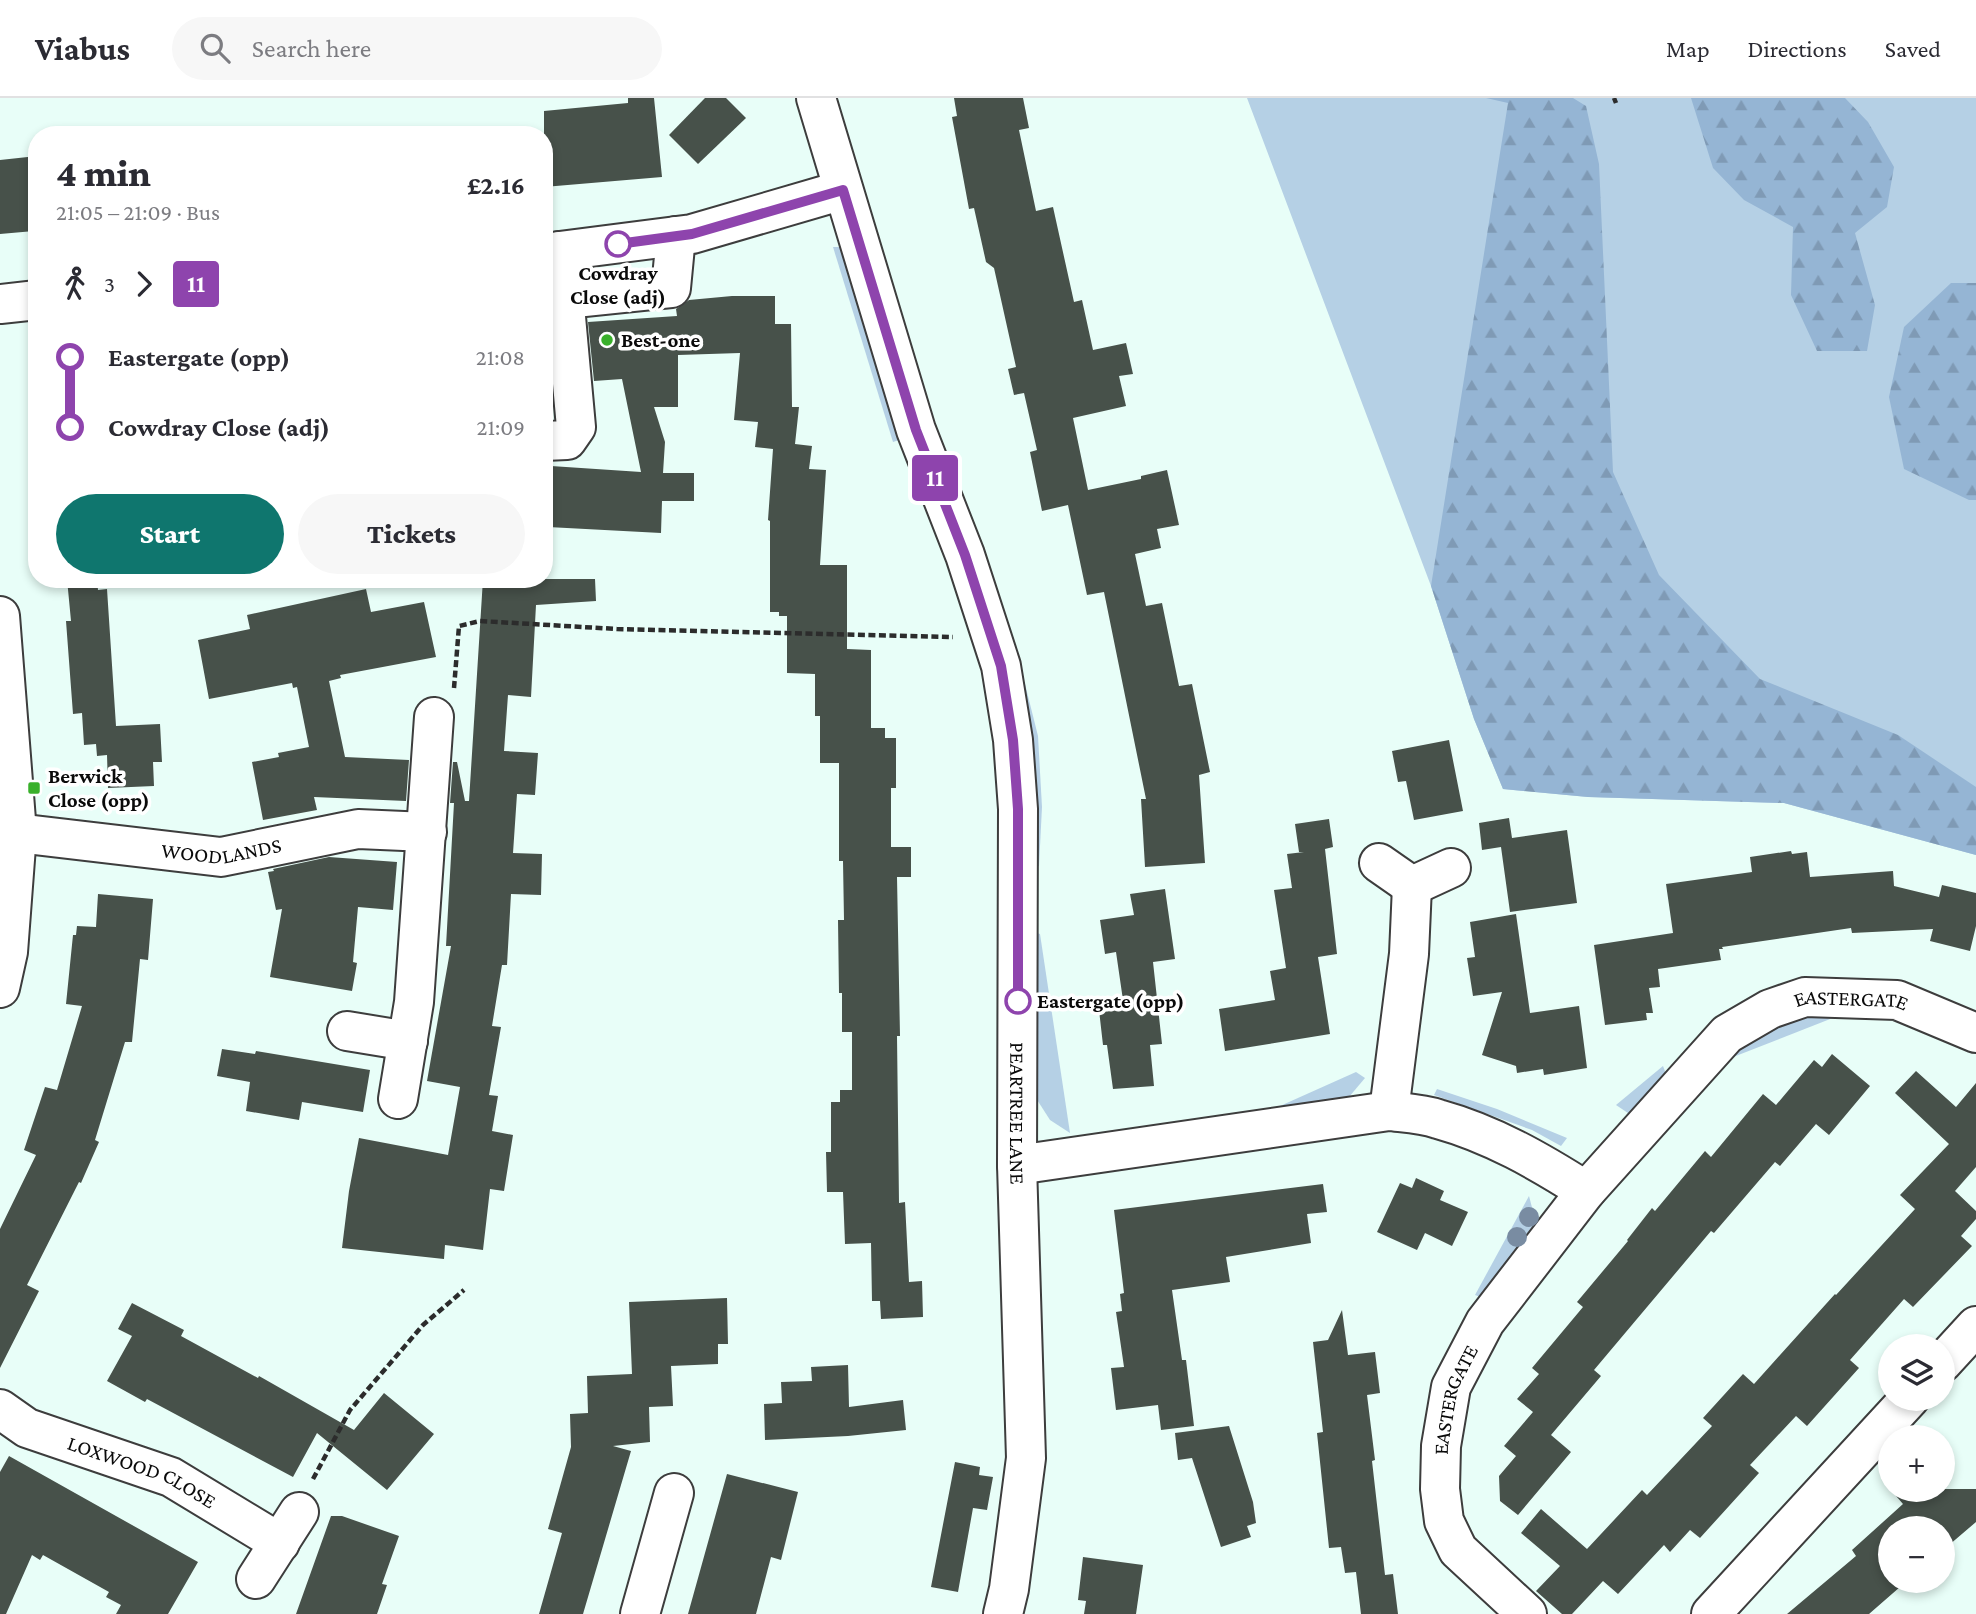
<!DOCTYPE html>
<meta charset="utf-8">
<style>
body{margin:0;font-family:"Crimson Pro",serif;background:#f7f7f7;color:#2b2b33;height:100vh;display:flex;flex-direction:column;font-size:26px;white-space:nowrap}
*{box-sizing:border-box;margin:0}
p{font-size:23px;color:#7c7c81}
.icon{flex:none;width:38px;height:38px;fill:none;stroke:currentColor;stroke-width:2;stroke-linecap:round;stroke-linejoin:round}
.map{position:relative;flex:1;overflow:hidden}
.drawer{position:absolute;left:28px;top:28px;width:525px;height:462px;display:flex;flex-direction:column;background:#fff;border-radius:28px;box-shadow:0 4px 10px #0003}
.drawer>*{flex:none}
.badge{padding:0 14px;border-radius:5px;font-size:24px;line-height:46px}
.fabs{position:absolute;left:1878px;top:1236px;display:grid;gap:14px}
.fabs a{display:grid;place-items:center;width:77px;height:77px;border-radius:50%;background:#fff;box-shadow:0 4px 10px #0003;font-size:35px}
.map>.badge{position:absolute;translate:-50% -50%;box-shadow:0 0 0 4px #fff}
.legs{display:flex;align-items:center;gap:10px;height:77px;padding:0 28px;font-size:23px}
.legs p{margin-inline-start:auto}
.summary{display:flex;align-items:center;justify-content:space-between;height:119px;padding:0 28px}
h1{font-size:38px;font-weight:800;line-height:52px}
.cta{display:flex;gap:14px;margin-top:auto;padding:14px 28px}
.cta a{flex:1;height:80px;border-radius:42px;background:#0f766e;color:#fff;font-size:28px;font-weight:800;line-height:80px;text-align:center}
.cta a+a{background:#f7f7f7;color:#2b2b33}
ul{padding:0 28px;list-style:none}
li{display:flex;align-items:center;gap:24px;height:70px;font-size:26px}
li i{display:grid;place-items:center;width:10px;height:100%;margin:0 9px;background:currentColor}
li i::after{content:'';width:18px;height:18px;margin:-9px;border:5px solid;border-radius:50%;background:#fff}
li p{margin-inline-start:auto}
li:first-child i{background:linear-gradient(#0000 50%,currentColor 0)}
li:last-child i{background:linear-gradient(currentColor 50%,#0000 0)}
header{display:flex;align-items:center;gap:42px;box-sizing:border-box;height:98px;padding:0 35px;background:#fff;border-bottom:2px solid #e1e1e2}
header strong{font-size:33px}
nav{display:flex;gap:38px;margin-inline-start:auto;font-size:24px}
.search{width:490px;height:63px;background:#f7f7f7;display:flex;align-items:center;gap:18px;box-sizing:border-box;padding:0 24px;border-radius:38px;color:#7c7c81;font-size:26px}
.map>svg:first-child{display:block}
.green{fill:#b5d0e5}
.forest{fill:url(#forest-firs)}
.building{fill:#47514a}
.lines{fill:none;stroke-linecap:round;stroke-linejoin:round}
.minor-casing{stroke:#3d3d3d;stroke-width:42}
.path{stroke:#2c2c2c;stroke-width:4.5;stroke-dasharray:7 3.5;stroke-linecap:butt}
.minor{stroke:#fff;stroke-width:38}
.tree{fill:#798ca2}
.line-1-casing{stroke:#fff;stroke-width:16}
.line-1{stroke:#8e44ad;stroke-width:10}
.stop-1-dot{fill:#fff;stroke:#8e44ad;stroke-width:3.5}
.poi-dot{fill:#39b02b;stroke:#fff;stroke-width:2.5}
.labels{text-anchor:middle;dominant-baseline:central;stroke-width:7;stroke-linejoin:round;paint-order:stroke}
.stop-label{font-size:21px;font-weight:bold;fill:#0a0a0a;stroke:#fff}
.poi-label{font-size:21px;font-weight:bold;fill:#0a0a0a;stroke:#fff;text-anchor:start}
.street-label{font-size:21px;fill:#0a0a0a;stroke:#fff}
</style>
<header>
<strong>Viabus</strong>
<div class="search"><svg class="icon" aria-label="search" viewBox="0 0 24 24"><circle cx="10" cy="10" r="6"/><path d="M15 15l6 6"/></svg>Search here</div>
<nav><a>Map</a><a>Directions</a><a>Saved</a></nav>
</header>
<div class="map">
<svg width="1976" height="1516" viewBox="0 0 1976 1516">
<defs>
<pattern id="forest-firs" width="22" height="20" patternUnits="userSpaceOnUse" patternTransform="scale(1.75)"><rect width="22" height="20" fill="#95b5d4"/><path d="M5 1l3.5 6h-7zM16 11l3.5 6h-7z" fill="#7f9ab5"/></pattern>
</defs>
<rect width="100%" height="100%" fill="#e8fef8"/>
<g class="green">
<path d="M1247 0H1976V757L1784 705 1588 699 1503 691 1474 621 1431 488Z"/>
<path d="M833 149H840L899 342 893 344Z"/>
<path d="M1025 586 1038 638 1042 709 1039 768H1033L1020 587Z"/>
<path d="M1034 834 1040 836 1070 1035 1050 1022 1034 997Z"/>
<path d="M1807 914H1848L1723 963 1741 941Z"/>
<path d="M1663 968 1668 981 1634 1019 1616 1007Z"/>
<path d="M1356 974 1365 980 1349 999 1326 1008 1262 1016Z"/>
<path d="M1437 991 1497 1011 1567 1040 1561 1048 1532 1032 1434 997Z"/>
<path d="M1529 1098 1535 1121 1532 1136 1483 1200 1475 1197Z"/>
</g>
<g class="forest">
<path d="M1486 0H1573L1586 8 1599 66 1613 374 1659 477 1760 581 1898 637 1976 689V757L1784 705 1588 699 1503 691 1474 621 1431 488 1508 5Z"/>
<path d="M1691 0H1845L1868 24 1894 69 1887 109 1855 135 1875 207 1867 253H1817L1791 197 1793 129 1744 102 1713 70Z"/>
<path d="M1951 185H1976V402H1969L1904 371 1889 299 1904 229Z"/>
</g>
<g class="building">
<path d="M628 0H654L662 79 544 89V13L628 5Z"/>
<path d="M705 0H726L746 20 698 66 669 37Z"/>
<path d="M954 0H1023L1029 30 1019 32 1036 113 1053 109 1074 204 1082 202 1093 252 1126 245 1133 276 1119 278 1126 308 1073 320 1088 392 1141 381V378L1167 372 1179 427 1157 431 1161 450 1135 456 1146 508 1162 505 1179 588 1192 586 1210 674 1199 677 1205 765 1145 769 1141 701H1146L1104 494 1087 497 1068 407 1042 413 1030 354 1037 352 1024 295 1014 297 1008 271 1016 269 994 170 986 164 974 110 969 111 952 19 957 18Z"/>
<path d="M37 58V93L30 94 34 133 0 136V62Z"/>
<path d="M732 198H775V226H791L792 309H799L795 346 812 348 809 371 826 372 820 467H847V551L871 552V630H885V640H896V690H891V749H911V779H897L900 938H897L899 1105 905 1104 909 1184 922 1183 923 1219 881 1221 880 1203H872L871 1145 845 1146 843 1094H827L826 1054H831V1004H840V992H852V934H842V895H839L838 822H844L843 763H839V665H820V618H815V576L787 575V518H779V514H770V423L768 422 773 351 755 349 758 324 734 322 740 255 678 257V309H654L665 344 663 375H694V403H662L661 435 548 429 551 368 641 374 622 281 594 283 588 224 677 218 676 211 689 202Z"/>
<path d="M67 481H97L98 492 107 491 116 628 160 626 162 664H153L154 688 108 690 107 657 97 658 96 646 84 647 82 615 73 616 66 523H71Z"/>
<path d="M483 481H595L596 503 536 507 531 599 508 597 504 653 538 655 535 697 517 696 513 755 542 756 541 797 511 796 507 867H502L492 928 501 929 489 997 498 998 492 1033 513 1037 504 1093 490 1091 483 1152 445 1147 444 1161 342 1150 349 1093 359 1040 448 1057 460 989 427 983 451 848H446L454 705H450L453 664H457L465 703H469Z"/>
<path d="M366 491 371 514 424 504 436 559 340 577 341 580 329 583 345 659 409 662 406 703 314 699 317 712 263 722 252 664 279 659 278 655 309 649 297 589 293 590 292 585 209 601 198 542 250 531 247 517Z"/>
<path d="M1449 642 1463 713 1414 722 1406 683 1398 684 1392 653Z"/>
<path d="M1509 720 1512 740 1567 732 1577 805 1510 814 1501 749 1482 752 1479 725Z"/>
<path d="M1329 721 1333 749 1325 751 1337 856 1318 859 1330 936 1225 953 1219 911 1275 902 1270 873 1286 870 1274 792 1292 790 1287 756 1304 754H1299L1295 726Z"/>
<path d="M1791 753 1792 756 1807 754 1810 779 1893 773 1894 788 1939 799 1942 787 1976 795V828L1970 853 1930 843 1933 831 1852 835 1851 830 1722 849 1723 851H1719L1721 862 1658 871 1660 889 1649 890 1653 915H1646L1647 922 1605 927 1594 847 1673 835 1666 786 1752 774 1750 759Z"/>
<path d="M329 759 397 764 393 812 358 809 353 864 357 865 352 893 270 879 282 811 276 812 268 774 274 773 273 771Z"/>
<path d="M1165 791 1175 861 1153 864 1162 946 1150 947 1154 988 1113 991 1107 947H1103L1099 912 1124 909 1116 854 1105 856 1100 822 1134 817 1130 796Z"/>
<path d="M98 796 153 801 148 862 140 861 132 944H125L95 1042 99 1044 81 1085 79 1084 27 1187 39 1193 0 1270V1131L36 1057 24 1052 45 989 57 992 82 908 66 906 73 837H76L77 828 96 829Z"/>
<path d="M1516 816 1530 915 1579 908 1587 970 1544 977 1543 971 1517 975 1516 968 1482 957 1502 894 1473 898 1467 860 1475 859 1470 824Z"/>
<path d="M222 951 255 956 256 953 370 972 363 1014 302 1004 299 1022 246 1013 250 984 217 978Z"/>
<path d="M1832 956 1870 988 1829 1037 1816 1026 1780 1068 1775 1064 1714 1135 1711 1133 1594 1272 1601 1278 1551 1337 1571 1354 1518 1417 1500 1403 1499 1378 1516 1358 1504 1348 1533 1314 1517 1301 1539 1276 1532 1270 1583 1209 1577 1204 1628 1143 1627 1142 1652 1110 1655 1113 1705 1053 1711 1059 1763 996 1776 1007 1814 962 1822 969Z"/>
<path d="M1916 973 1956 1009 1976 985V1069L1955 1093 1976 1113V1121L1961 1138 1972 1148 1913 1209 1904 1201 1850 1262 1859 1270 1807 1328 1796 1318 1750 1367 1759 1375 1700 1440 1690 1432 1670 1454 1664 1447 1618 1496 1603 1483 1572 1516H1562L1536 1493 1560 1468 1521 1435 1541 1411 1587 1451 1642 1392 1647 1397 1712 1328 1703 1320 1743 1276 1754 1286 1835 1196 1836 1197 1915 1111 1900 1097 1949 1046 1895 995Z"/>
<path d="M1416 1080 1444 1093 1440 1102 1468 1114 1452 1148 1425 1135 1417 1152 1377 1134 1400 1085 1412 1090Z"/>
<path d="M1323 1086 1327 1114 1307 1116 1311 1145 1226 1159 1230 1184 1172 1192 1182 1262H1186L1194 1328 1161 1332 1158 1307 1116 1312 1111 1270 1124 1269 1116 1214 1122 1213 1120 1196 1124 1195 1114 1112Z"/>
<path d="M727 1200 728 1246H718V1266L671 1268 673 1308 649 1309 650 1344 613 1348 631 1353 583 1516H539L562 1435 548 1431 571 1349 570 1316 588 1315 587 1278 632 1276 629 1204Z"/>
<path d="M132 1205 184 1232 181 1238 258 1280 259 1278 354 1332 384 1295 434 1336 387 1392 317 1335 293 1379 147 1301 145 1304 107 1283 132 1238 118 1231Z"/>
<path d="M1342 1212 1348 1257 1375 1254 1380 1295 1367 1297 1375 1362 1372 1363 1385 1477 1393 1476 1398 1516H1361L1356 1474 1345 1475 1341 1449 1329 1450 1317 1335 1323 1334 1313 1244 1328 1242Z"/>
<path d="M848 1267 849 1309 903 1302 906 1332 848 1338 765 1342 764 1306 782 1305 781 1284 812 1283 811 1269Z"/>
<path d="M1229 1328 1253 1404 1256 1425 1247 1428 1251 1439 1221 1449 1192 1360 1178 1362 1175 1335Z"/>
<path d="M9 1358 198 1464 168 1516H116L121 1507 106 1499 109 1494 43 1457 40 1462 32 1457 6 1516H0V1374Z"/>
<path d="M955 1364 980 1369 979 1377 993 1379 987 1412 973 1410 958 1494 931 1489Z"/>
<path d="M727 1376 798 1394 781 1462 771 1459 756 1516H688Z"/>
<path d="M1890 1391H1976V1424L1942 1453V1430H1890V1482H1908L1869 1516H1787L1856 1458 1852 1452 1903 1406Z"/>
<path d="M331 1418H342L399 1438 382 1486 387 1487 377 1516H296Z"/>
<path d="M1083 1459 1143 1467 1136 1516H1084L1086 1503 1078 1502Z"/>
</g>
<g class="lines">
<g class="minor-casing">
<g id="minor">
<path id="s1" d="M816 0 916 332 965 457 1001 568 1013 642 1018 711 1017 1067 1026 1360 1009 1491 1003 1516"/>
<path d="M544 155 692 136 843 92"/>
<path d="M565 201 671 190 676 138"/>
<path d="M0 206 37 202"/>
<path d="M544 343 567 342 576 329 560 153"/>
<path d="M0 518 17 735 8 854 0 890"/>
<path id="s2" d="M17 735 221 759 358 731 427 734"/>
<path d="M1379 765 1412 788 1451 770"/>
<path d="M347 933 408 943"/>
<path d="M398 1001 414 904 434 619"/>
<path d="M1389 1013 1409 856 1412 788"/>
<path d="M1017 1067 1389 1013C1405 1015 1423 1016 1438 1021 1492 1036 1539 1063 1586 1093"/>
<path d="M1942 1265 1976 1228"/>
<path id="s3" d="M0 1311 27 1330 171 1379 280 1445"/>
<path d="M256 1481 299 1414"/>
<path d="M640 1516 674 1395"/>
<path id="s4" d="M1527 1516 1458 1452 1444 1423 1440 1391 1441 1348 1451 1289 1485 1224 1586 1093 1727 936 1770 911 1805 899 1897 902 1976 935"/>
<path d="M1711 1516 1910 1300"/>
</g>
</g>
<g class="path">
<path d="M1614 0 1616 5"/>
<path d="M454 590 459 528 480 523 617 531 953 539"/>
<path d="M313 1381 350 1312 423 1227 464 1192"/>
</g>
<use href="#minor" class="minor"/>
</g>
<g class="tree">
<circle cx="1529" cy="1119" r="10"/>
<circle cx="1517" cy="1139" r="10"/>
</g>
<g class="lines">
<g class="line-1-casing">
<path id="line-1" d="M618 146 692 136 843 92 916 332 965 457 1001 568 1013 642 1018 711V903"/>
</g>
<use href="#line-1" class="line-1"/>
</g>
<g class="stop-1-dot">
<circle cx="618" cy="146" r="12"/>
<circle cx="1018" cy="903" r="12"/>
</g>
<g class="poi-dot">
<circle cx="607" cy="242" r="7"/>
<rect x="27" y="683" width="14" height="14" rx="3.5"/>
</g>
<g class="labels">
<g class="stop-label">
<text x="618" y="175">Cowdray<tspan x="618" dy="24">Close (adj)</tspan></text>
<text x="1037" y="903" text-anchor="start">Eastergate (opp)</text>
</g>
<g class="poi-label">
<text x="621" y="242">Best-one</text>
<text x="48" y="678">Berwick<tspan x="48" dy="24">Close (opp)</tspan></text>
</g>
<g class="street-label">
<text stroke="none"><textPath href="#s2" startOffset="206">WOODLANDS</textPath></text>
<text stroke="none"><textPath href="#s4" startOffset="844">EASTERGATE</textPath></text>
<text stroke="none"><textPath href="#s1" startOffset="1046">PEARTREE LANE</textPath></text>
<text stroke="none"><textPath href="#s4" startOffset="250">EASTERGATE</textPath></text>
<text stroke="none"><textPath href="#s3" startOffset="156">LOXWOOD CLOSE</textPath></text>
</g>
</g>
</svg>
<div class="fabs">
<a><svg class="icon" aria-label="layers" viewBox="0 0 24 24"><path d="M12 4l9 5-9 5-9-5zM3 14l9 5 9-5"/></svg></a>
<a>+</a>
<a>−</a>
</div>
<b class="badge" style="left:935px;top:380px;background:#8e44ad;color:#fff">11</b>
<section class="drawer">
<div class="summary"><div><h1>4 min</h1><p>21:05 – 21:09 · Bus</p></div><b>£2.16</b></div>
<div class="legs"><svg class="icon" aria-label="walk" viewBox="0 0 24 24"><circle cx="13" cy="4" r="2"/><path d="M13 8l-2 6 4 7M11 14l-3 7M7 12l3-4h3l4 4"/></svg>3<svg class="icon" aria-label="forward" viewBox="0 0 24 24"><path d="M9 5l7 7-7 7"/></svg><b class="badge" style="background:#8e44ad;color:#fff">11</b></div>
<ul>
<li><i style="color:#8e44ad"></i><b>Eastergate (opp)</b><p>21:08</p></li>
<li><i style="color:#8e44ad"></i><b>Cowdray Close (adj)</b><p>21:09</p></li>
</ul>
<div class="cta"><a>Start</a><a>Tickets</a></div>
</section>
</div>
